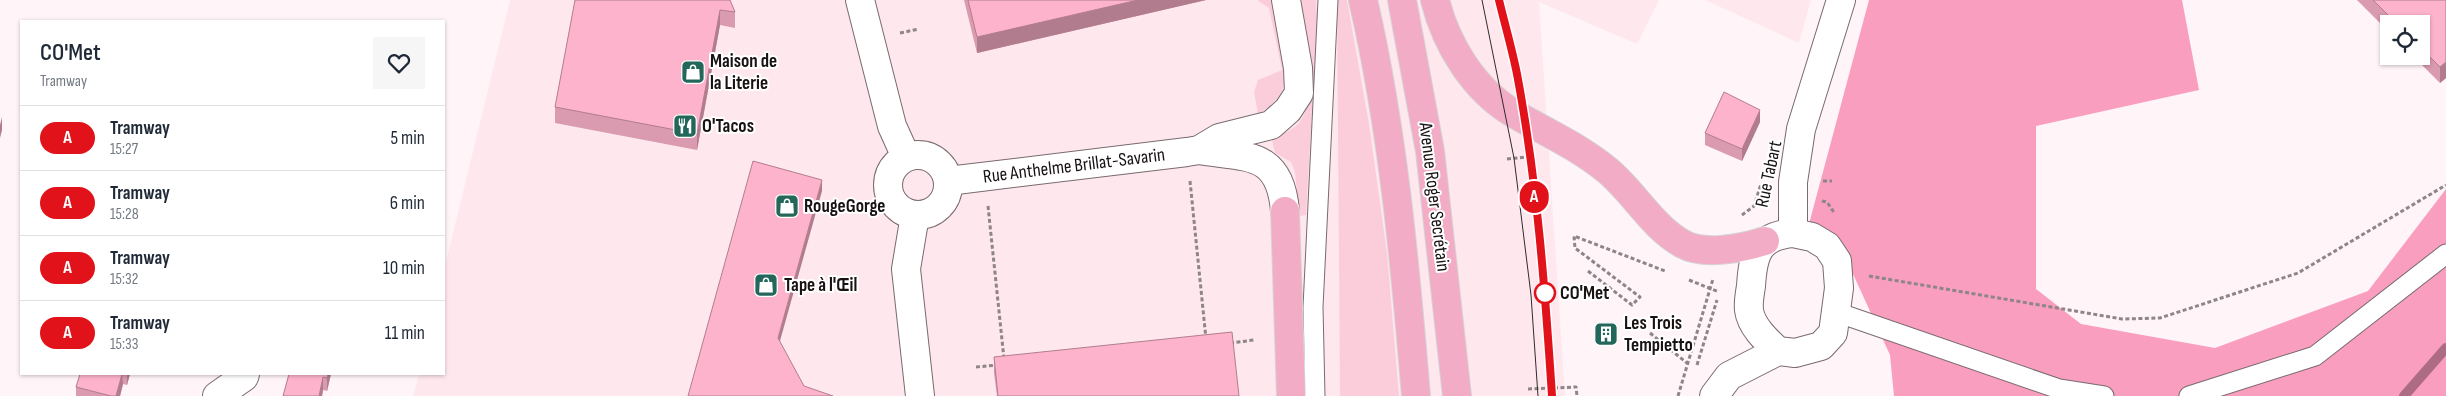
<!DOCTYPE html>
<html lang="fr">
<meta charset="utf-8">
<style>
body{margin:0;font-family:"Sofia Sans Condensed",sans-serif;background:#f6f6f7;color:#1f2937;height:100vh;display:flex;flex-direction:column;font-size:19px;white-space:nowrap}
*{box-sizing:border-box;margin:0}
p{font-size:16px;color:#747a83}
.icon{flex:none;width:28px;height:28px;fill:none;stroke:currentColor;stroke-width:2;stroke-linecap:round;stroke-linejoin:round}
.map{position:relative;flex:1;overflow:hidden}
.side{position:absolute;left:20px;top:20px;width:425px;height:355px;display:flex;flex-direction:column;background:#fff;border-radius:0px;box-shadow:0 1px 4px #0004}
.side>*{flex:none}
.badge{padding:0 10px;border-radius:16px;font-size:18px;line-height:32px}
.controls{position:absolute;left:2380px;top:15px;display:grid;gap:10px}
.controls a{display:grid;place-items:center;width:50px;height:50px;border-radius:0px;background:#fff;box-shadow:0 1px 4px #0004;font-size:25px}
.map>.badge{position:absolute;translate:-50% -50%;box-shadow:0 0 0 2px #fff}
.round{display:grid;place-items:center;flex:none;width:52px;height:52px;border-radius:0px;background:#f6f6f7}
.summary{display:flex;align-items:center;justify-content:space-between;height:85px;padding:0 20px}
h1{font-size:24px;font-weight:600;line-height:38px}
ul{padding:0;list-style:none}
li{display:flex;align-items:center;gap:15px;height:65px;padding:0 20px;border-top:1px solid #e0e1e3}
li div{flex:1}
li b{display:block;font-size:19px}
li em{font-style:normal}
li .badge{min-width:55px;font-weight:700;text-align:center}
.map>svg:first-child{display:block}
.built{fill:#fee8ee}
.green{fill:#fbcddb}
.forest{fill:#f99ebe}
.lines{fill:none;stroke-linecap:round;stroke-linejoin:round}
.stream{stroke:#ad6c83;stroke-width:10}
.lane-casing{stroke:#796a6e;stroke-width:21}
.street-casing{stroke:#796a6e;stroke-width:30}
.primary-casing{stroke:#d5d4d5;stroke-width:30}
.path{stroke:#8e8587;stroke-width:3;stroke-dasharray:4 2.5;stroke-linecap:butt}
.lane{stroke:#fff;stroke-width:19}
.street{stroke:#fff;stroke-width:28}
.primary{stroke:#f2acc6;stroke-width:28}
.tram{stroke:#302a2b;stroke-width:1}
.wall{fill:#da9aaf}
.shaded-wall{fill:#b17d8e}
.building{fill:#fdb3cb;stroke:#b17d8e}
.line-casing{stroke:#fff;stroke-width:11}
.line{stroke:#e2121a;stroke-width:8}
.stop-dot{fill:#fff;stroke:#e2121a;stroke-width:2.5}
.labels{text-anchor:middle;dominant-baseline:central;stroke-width:4;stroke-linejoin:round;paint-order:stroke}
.poi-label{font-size:19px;font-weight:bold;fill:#181213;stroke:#fff;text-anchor:start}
.street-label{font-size:19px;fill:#181213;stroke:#fff}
.stop-label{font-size:19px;font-weight:bold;fill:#181213;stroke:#fff;text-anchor:start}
</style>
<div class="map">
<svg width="2446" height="396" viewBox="0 0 2446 396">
<rect width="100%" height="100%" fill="#fff4f7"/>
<g class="built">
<path d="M510 0H1659L1637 44 1539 2 1565 396H413L419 374H444V270Z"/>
<path d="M1705 0H1811L1799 43Z"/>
</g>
<g class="green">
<path d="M1257 0H1274C1280 31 1299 76 1274 102 1269 107 1263 111 1258 114L1254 92 1258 80 1282 70 1269 8Z"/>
<path d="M1296 0H1316L1317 22 1306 215 1299 216 1295 172 1291 162 1275 153 1272 140C1280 135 1292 130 1298 124 1322 99 1301 30 1296 0Z"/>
<path d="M1337 0H1347L1369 124 1387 253 1399 396H1340Z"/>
</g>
<path class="forest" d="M1869 0H2182L2199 90 2036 126V289L2081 324 2215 348 2368 291 2446 189V396H1894L1890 355 1838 241 1809 224Z"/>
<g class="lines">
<path class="stream" d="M2404 396 2446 348"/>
<g class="lane-casing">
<g id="lane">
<path d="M1836 312 2059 389 2104 396"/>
<path d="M1315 396 1313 307 1328 0"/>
<path d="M2189 396 2315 356 2446 254"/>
</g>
</g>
<g class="street-casing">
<g id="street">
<path d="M860 0 892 126 906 157"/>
<path d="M1199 150C1246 158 1280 150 1285 211"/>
<circle cx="918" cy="185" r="30"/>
<path d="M948 181 1187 152 1199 150 1219 138 1271 125 1288 110 1299 93 1298 68 1286 0"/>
<path d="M915 215 906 269 920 396"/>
<path d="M1793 233 1812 237 1827 246 1837 261 1839 288 1833 333 1821 346 1795 353 1778 351C1766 340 1751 326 1749 310 1748 302 1750 293 1751 286 1753 254 1758 236 1793 233Z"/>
<path d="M1793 233V182L1801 129 1841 0"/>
<path d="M217 396 244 377 245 374"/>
<path d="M1714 396 1729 376 1778 351"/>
</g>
</g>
<g class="primary-casing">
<g id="primary">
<path d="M1363 0C1393 130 1405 263 1416 396"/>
<path d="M1402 0 1430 151 1457 396"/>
<path d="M1435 0C1446 44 1473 89 1513 113 1545 132 1578 146 1607 170 1634 192 1652 227 1683 244 1704 256 1743 248 1765 241"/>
<path d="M1285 211 1291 396"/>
</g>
</g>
<g class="path">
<path d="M900 33 919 29"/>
<path d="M1507 159 1526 157"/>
<path d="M1190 181 1206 339"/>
<path d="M1823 181H1832"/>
<path d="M1822 201 1827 202 1835 214"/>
<path d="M988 206 1004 359"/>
<path d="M1742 215 1754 206 1761 184"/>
<path d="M1588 271 1632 305 1640 297 1575 248 1574 236 1665 271"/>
<path d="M1869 276 2122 319 2160 318 2298 273 2446 185"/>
<path d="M1689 280 1719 292"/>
<path d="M1650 333 1687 363"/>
<path d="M1230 343 1254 340"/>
<path d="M1697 365 1717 300"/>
<path d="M976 367 997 365"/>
<path d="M1528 389 1576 387 1577 396"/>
<path d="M1678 396 1713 279"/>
</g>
<use href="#lane" class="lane"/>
<use href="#street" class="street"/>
<use href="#primary" class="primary"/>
<g class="tram">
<path d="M1482 0 1514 158 1531 295 1538 396"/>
<path d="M1499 0C1505 25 1512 49 1517 74 1537 180 1545 289 1552 396"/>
</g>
</g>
<g class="wall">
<path d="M730 0 735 12V28L720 25 697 150 555 123V107Z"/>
<path d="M964 0H1206L977 53Z"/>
<path d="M2357 0H2446V78L2440 83 2413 56H2421V24H2389V32Z"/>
<path d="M1760 122 1742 161 1705 145V133Z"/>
<path d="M994 357 1239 396H997L994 373Z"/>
<path d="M80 374H130L127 385 123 384 120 396H76V387Z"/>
<path d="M331 374 327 391 323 390 322 396H283Z"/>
</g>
<g class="shaded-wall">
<path d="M1138 0H1206L977 53V37Z"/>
<path d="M720 10V25L697 150V134Z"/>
<path d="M2446 62V78L2440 83V67Z"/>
<path d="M1760 110V122L1742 161V149Z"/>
<path d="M2 117V130L0 138V125Z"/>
<path d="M822 180V191L778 348V338Z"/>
<path d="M122 374 123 384 120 396H116Z"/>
<path d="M127 374H130L127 385Z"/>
<path d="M328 374H331L327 391V378Z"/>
<path d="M323 377V390L322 396H319Z"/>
</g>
<g class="building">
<path d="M575 0H730L735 12 720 10 697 134 555 107Z"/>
<path d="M968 0H1138L977 37Z"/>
<path d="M2373 0H2446V62L2440 67 2421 48V24H2397Z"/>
<path d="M1724 92 1760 110 1742 149 1705 133Z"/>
<path d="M753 161 822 180 778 338 804 386 833 396H688Z"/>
<path d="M1232 332 1239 396H998L994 357Z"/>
<path d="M80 374H122L116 396H111L76 387Z"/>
<path d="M289 374H328L327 378 323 377 319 396H283Z"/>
</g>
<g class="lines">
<g class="line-casing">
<path id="line" d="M1499 0C1505 25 1512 49 1517 74 1537 180 1545 289 1552 396"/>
</g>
<use href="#line" class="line"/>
</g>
<defs>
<g id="shop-square" transform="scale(1.25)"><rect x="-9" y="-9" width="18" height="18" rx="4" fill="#22675a" stroke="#fff"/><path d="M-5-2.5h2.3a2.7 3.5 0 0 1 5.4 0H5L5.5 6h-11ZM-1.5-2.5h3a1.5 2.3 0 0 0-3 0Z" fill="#fff"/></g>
<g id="restaurant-square" transform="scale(1.25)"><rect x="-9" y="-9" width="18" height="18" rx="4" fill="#22675a" stroke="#fff"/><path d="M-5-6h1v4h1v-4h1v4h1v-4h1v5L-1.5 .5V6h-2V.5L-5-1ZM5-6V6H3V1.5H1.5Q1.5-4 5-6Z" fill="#fff"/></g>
<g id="building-square" transform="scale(1.25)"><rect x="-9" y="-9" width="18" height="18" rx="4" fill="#22675a" stroke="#fff"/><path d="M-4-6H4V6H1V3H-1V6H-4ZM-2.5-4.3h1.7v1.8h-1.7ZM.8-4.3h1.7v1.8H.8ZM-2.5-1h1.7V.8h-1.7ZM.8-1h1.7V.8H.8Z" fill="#fff"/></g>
</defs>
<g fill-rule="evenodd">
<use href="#shop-square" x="693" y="72"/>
<use href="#restaurant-square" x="685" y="126"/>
<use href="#shop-square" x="787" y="206"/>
<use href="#shop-square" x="766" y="285"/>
<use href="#building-square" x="1606" y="334"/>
</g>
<circle class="stop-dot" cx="1545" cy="293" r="10"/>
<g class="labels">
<g class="poi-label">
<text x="710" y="61">Maison de<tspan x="710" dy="22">la Literie</tspan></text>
<text x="702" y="126">O'Tacos</text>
<text x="804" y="206">RougeGorge</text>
<text x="784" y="285">Tape à l'Œil</text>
<text x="1624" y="323">Les Trois<tspan x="1624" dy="22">Tempietto</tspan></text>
</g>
<g class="street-label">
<text transform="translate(1074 166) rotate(-7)">Rue Anthelme Brillat-Savarin</text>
<text transform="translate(1769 174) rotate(-78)">Rue Tabart</text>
<text transform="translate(1434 197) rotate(83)">Avenue Roger Secrétain</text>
</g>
<g class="stop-label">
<text x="1560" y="293">CO'Met</text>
</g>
</g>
</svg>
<div class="controls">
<a><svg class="icon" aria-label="locate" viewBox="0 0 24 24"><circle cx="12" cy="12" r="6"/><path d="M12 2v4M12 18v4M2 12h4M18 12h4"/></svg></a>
</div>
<b class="badge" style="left:1534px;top:197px;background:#e2121a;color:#fff">A</b>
<section class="side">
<div class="summary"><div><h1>CO'Met</h1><p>Tramway</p></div><a class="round"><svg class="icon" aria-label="heart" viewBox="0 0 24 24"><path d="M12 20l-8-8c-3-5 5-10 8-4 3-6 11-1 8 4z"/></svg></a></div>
<ul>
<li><span class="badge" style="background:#e2121a;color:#fff">A</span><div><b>Tramway</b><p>15:27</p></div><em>5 min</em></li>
<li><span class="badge" style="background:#e2121a;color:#fff">A</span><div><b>Tramway</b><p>15:28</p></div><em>6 min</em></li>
<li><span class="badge" style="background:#e2121a;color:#fff">A</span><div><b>Tramway</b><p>15:32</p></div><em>10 min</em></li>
<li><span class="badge" style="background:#e2121a;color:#fff">A</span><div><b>Tramway</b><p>15:33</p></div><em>11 min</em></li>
</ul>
</section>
</div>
